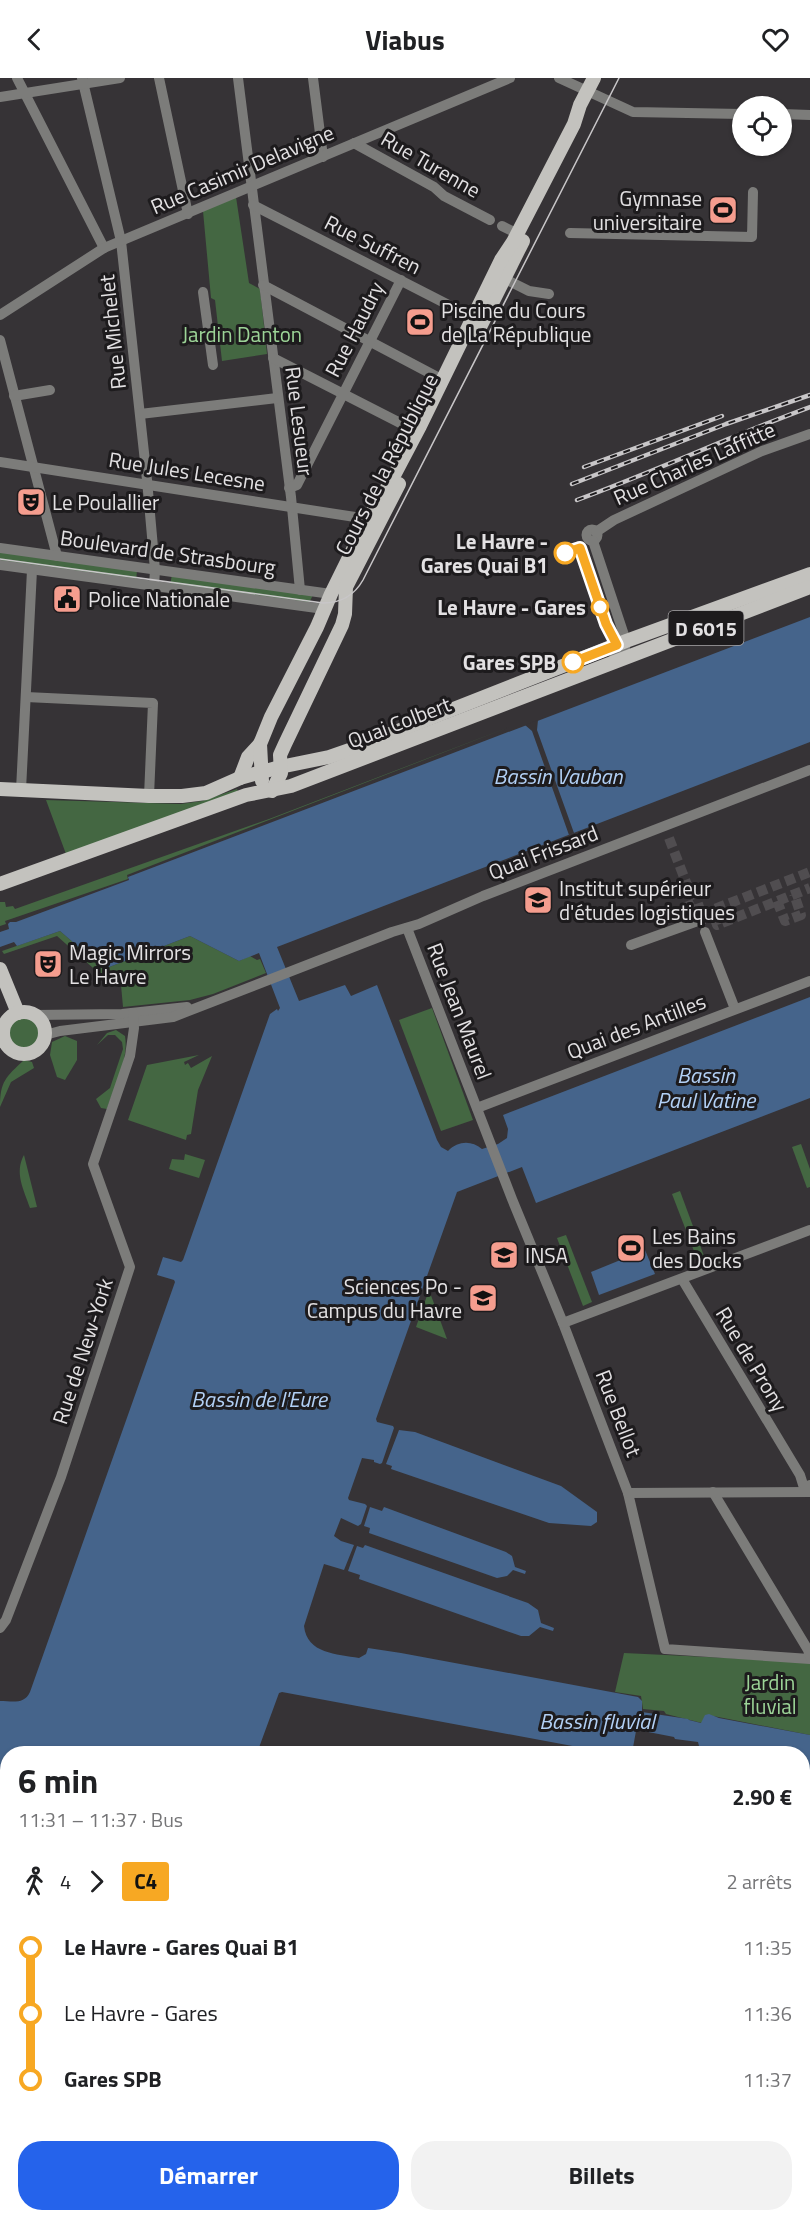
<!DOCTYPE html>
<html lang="fr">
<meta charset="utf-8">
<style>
body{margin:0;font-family:"Titillium Web",sans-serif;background:#f2f2f2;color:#202124;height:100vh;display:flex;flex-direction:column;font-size:22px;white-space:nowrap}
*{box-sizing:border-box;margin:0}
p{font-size:20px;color:#757577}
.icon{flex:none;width:33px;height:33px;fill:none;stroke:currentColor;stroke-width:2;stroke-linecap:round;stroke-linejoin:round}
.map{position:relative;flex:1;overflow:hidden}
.details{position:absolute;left:0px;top:1668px;width:810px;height:476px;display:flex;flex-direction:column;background:#fff;border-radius:24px 24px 0 0;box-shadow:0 2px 4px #0004}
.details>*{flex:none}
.badge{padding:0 12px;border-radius:4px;font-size:21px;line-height:39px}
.buttons{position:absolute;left:732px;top:18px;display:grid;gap:12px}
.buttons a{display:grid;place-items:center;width:60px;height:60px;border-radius:50%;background:#fff;box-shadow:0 2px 4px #0004;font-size:30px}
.map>.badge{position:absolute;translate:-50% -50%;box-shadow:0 0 0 3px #fff}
.legs{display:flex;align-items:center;gap:9px;height:66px;padding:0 18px;font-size:20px}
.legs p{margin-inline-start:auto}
.head{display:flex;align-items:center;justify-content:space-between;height:102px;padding:0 18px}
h1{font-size:33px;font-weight:700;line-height:45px}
.cta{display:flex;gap:12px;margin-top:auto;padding:12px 18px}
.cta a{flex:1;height:69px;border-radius:24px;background:#2563eb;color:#fff;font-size:24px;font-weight:700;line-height:69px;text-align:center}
.cta a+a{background:#f2f2f2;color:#202124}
ul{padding:0 18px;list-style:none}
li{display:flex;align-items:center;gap:21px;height:66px;font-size:22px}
li i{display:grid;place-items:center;width:9px;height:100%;margin:0 8px;background:currentColor}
li i::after{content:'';width:15px;height:15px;margin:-8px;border:4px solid;border-radius:50%;background:#fff}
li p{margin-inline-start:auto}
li:first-child i{background:linear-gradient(#0000 50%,currentColor 0)}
li:last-child i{background:linear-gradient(currentColor 50%,#0000 0)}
header{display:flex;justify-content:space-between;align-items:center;height:78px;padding:0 18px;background:#fff;font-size:27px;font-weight:700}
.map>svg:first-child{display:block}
.green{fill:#446742}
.water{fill:#45648b}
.pier{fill:#363336}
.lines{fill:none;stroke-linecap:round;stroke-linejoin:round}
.minor-tunnel{stroke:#504d50;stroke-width:10;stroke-dasharray:10 5;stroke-linecap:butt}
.minor{stroke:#7c7c7a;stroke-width:10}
.major{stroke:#c3c2be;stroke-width:14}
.tram{stroke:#c8c6c8;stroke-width:1.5}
.rail-casing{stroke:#c8c6c8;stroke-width:4.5}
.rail{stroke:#1d1b1d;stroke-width:2;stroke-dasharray:7;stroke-linecap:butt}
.line-1-casing{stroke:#fff;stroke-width:14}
.line-1{stroke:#f7a823;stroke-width:9}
.stop-1-dot{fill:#fff;stroke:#f7a823;stroke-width:3}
.labels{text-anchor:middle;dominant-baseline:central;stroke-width:6;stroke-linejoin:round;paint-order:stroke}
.shield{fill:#1d1b1d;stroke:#a8a6a8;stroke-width:1.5}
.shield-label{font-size:20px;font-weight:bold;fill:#e3e1e3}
.street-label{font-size:21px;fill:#e3e1e3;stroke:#1d1b1d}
.poi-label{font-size:21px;fill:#e3e1e3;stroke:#1d1b1d;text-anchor:start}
.park-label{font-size:21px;fill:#9cd497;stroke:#1d1b1d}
.stop-label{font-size:21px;font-weight:bold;fill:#e3e1e3;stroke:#1d1b1d;text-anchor:end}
.water-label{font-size:22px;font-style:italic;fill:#b2d0f5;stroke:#1d1b1d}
</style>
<header><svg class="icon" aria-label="back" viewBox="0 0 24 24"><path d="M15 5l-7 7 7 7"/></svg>Viabus<svg class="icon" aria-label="heart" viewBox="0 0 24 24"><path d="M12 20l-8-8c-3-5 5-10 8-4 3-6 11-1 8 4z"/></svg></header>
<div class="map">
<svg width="810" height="2143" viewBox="0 0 810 2143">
<rect width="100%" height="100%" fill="#363336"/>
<g class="green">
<path d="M236 119 249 205 260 211 267 276 222 283 215 222 211 220 203 133Z"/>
<path d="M0 473 137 492 136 504 0 485Z"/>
<path d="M172 496 314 515 308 527 170 508Z"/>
<path d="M517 646 127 797 128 801 5 843 6 846 0 848V824H5L6 829 13 828 15 831 269 741Z"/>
<path d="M237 711 239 717 66 776 46 722 181 726 202 723Z"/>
<path d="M60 853 104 891 190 858 239 883 250 878 257 882 260 881 266 895 213 916 190 922 123 929 120 896 101 897 57 858 4 876 2 873Z"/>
<path d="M432 930 473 1042 441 1053 399 942Z"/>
<circle cx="24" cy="955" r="15"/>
<path d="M116 952 125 958C129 982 114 1009 107 1031L101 1030 96 1021 110 1010 123 971 122 964 115 957H108L97 967 107 955Z"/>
<path d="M65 958 77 963V982L65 1002 57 999 50 977 52 964Z"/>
<path d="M199 977 184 984 185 987 188 985 191 990 212 978 198 1012 191 1056 187 1057 186 1062 128 1042 147 987Z"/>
<path d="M24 982 32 984 34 990 11 1004 0 1029C0 1003 6 999 24 982Z"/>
<path d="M801 1066 810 1091V1109L807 1110 792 1069Z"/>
<path d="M185 1076 205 1082 199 1100 169 1091 172 1081 184 1082Z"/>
<path d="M24 1077 37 1129 30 1130C24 1112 14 1095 24 1077Z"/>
<path d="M680 1113 704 1178 697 1181 672 1116Z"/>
<path d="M566 1157 592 1224 583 1228 557 1160Z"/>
<path d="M429 1212 447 1261 416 1249Z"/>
<path d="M624 1575 810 1584V1657L708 1637 702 1645 666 1636 664 1633 643 1631 641 1618 615 1614Z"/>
</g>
<g class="water">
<path d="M810 539V664L277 869 299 923 345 907 351 918 377 907 437 1062 441 1069 448 1073C458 1063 471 1062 482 1071L498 1066 507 1060 508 1051 503 1037 810 919V1020L536 1125 522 1089 457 1114 376 1341 377 1344 393 1348 394 1350 382 1385 380 1386 374 1384V1382L362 1380 348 1420 349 1422 365 1426 367 1428 361 1446 358 1448 341 1440 334 1458 341 1463 354 1467 344 1492 324 1486 304 1548C307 1576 337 1576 359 1580L366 1576 368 1570 401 1575 638 1619 642 1623V1634L688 1641 689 1642 701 1645 705 1637 709 1636 719 1640 810 1657V1693L803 1691 802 1676 710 1675 700 1672 698 1664 675 1661 674 1659 638 1652 636 1653 632 1675H610L282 1614 279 1615 257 1675 8 1676 7 1953 0 1952V1623C12 1623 24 1627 30 1614L175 1204 174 1202 157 1197 163 1179 181 1184 183 1182 270 936 277 931 278 933 280 930 259 875 239 883 190 858 104 891 60 853 17 868 14 864 0 869V854L9 851 8 846 10 844H16L129 802 128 799Z"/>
<path d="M645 1172 655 1196 599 1217 591 1194Z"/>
<path d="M399 1352 415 1354 561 1408 597 1434V1444L591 1448 549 1445 391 1391 392 1388 386 1386Z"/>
<path d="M370 1429 382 1433 384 1429 506 1474 512 1478 515 1489 526 1493 525 1496 513 1492 507 1498 497 1500 369 1455 370 1450 364 1448Z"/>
<path d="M365 1467 528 1525 538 1532 541 1545 554 1550 553 1553 540 1549 529 1558H521L359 1501 360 1497 348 1493 357 1468 363 1470Z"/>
<path d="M803 1845 810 1846V2107L802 2105Z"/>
</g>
<path class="pier" d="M538 642 537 652 574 755 569 757 532 653 525 647Z"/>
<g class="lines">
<g class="minor-tunnel">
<path d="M669 760 689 812 693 811 703 841"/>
<path d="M689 812 684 814 696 843"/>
<path d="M777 823 785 843 801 837 794 816"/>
<path d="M714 838 717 847 810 810"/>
<path d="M695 844 714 838 712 832 810 794"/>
</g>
<g class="minor">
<path d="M17 0 104 170"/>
<path d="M82 0 121 163 147 402 155 492 154 508"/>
<path d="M159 0 188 136"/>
<path d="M238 0 291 419 300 512"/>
<path d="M313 0 323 79"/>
<path d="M559 0 633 34 742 36"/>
<path d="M0 19 120 0"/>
<path d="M782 36 810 37"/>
<path d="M354 65 434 109 444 118 490 142"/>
<path d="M253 127 474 240"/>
<path d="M502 148 518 156"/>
<path d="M570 155 752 159 753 114"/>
<path d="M497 197 529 213 549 216"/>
<path d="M263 207 443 302"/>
<path d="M203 214 213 287"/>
<path d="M0 237 104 170 510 0"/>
<path d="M0 262 57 478"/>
<path d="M273 280 410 350"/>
<path d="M14 318 50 312"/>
<path d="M140 336 277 320"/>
<path d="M0 384 368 441"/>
<path d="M289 410 297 407 401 202"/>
<circle cx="592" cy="457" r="5.5"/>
<path d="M596 454 614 442 762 373 810 356"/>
<path d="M593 463 626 563 624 576 614 580"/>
<path d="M0 470 331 516"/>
<path d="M0 487 324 531"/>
<path d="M26 619 153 625 149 718"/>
<path d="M21 712 32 492"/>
<path d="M407 850 512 1121 563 1245 628 1415 665 1571 810 1581"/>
<path d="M705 854 735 931"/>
<path d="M631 867 695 844"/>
<path d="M34 937 122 936 187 929"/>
<path d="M0 950 4 948"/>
<path d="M45 957 60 953 173 939 392 854 419 846 483 818 810 692"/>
<path d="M0 965H5"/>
<path d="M477 1030 810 903"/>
<path d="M682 1201 800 1397 805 1413 810 1407"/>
<path d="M563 1245 810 1152"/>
<path d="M713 1414 808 1572 810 1579"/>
<path d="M628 1415 810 1414"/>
<path d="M0 1550 6 1542 61 1399 130 1189 93 1086 130 978 134 950 133 935"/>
<path d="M0 2058 8 2060"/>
</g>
<g class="major">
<path d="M478 253 523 163"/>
<path d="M240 700 248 679 260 666"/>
<path d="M262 703 260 666 271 639 317 549 331 516 368 441 391 403 420 348 501 182 513 164 574 46 580 27 594 0"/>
<path d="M0 711 149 718H182L206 715 240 700 280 689 329 679 352 671 626 563 810 496"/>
<path d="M272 713 281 695 280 677 285 666 342 547 345 536 346 509 399 406"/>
<path d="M0 806 246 717 291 708 810 509"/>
<path d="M0 891 18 935"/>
<circle cx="24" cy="955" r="21"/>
<path d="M0 1970 8 1971"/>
<path d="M720 2136 754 2143"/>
</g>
<path class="tram" d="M0 481 323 525C341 525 354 518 363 502L619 0"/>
<g class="rail-casing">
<g id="rail">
<path d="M584 389 722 338"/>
<path d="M572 406 726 346 810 317"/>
<path d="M577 422C656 393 731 358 810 329"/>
</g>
</g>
<use href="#rail" class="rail"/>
</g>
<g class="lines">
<g class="line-1-casing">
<path id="line-1" d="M565 475 580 470 606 546 617 567 573 584"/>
</g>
<use href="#line-1" class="line-1"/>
</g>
<defs>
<g id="stadium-square" transform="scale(1.5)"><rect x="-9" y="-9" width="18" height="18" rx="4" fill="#f59d8e" stroke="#1d1b1d"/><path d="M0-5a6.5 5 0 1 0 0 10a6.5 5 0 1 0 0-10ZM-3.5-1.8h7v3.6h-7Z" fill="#111"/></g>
<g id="theatre-square" transform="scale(1.5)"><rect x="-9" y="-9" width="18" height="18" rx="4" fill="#f59d8e" stroke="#1d1b1d"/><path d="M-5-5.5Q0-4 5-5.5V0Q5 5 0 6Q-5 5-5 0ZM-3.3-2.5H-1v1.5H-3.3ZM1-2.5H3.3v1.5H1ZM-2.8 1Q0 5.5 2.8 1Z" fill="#111"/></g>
<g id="civic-square" transform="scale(1.5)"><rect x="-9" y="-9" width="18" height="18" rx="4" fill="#f59d8e" stroke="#1d1b1d"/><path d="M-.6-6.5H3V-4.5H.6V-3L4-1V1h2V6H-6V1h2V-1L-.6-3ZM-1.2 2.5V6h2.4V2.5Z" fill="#111"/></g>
<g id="university-square" transform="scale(1.5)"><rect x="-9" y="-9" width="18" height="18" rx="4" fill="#f59d8e" stroke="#1d1b1d"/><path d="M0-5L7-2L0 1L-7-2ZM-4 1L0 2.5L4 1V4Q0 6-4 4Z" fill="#111"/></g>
</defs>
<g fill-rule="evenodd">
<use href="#stadium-square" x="723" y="132"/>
<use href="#stadium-square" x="420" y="244"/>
<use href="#theatre-square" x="31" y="424"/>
<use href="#civic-square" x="67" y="521"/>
<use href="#university-square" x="538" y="822"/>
<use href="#theatre-square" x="48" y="886"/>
<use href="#stadium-square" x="631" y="1170"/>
<use href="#university-square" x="504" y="1177"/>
<use href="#university-square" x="483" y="1220"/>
</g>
<g class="stop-1-dot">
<circle cx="565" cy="475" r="10"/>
<circle cx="600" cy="529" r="8"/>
<circle cx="573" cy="584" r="10"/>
</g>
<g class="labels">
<rect class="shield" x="668.5" y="533" width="75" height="34" rx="4.5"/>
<g class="shield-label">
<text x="706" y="550">D 6015</text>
</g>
<g class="street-label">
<text transform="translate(431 86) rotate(30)">Rue Turenne</text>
<text transform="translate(242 91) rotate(-23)">Rue Casimir Delavigne</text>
<text transform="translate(373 166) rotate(27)">Rue Suffren</text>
<text transform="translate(354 251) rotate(-63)">Rue Haudry</text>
<text transform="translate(112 254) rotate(-96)">Rue Michelet</text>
<text transform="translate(300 343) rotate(83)">Rue Lesueur</text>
<text transform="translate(694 385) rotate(-24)">Rue Charles Laffitte</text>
<text transform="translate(386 386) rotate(-63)">Cours de la République</text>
<text transform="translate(187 393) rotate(9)">Rue Jules Lecesne</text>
<text transform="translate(168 474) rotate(8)">Boulevard de Strasbourg</text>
<text transform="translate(399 644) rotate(-21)">Quai Colbert</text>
<text transform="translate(543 774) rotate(-21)">Quai Frissard</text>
<text transform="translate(460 933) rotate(69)">Rue Jean Maurel</text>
<text transform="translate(636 948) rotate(-21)">Quai des Antilles</text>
<text transform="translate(82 1273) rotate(-72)">Rue de New-York</text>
<text transform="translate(752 1281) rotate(59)">Rue de Prony</text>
<text transform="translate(619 1335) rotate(69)">Rue Bellot</text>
</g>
<g class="poi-label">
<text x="702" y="120" text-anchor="end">Gymnase<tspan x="702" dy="24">universitaire</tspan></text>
<text x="441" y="232">Piscine du Cours<tspan x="441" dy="24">de La République</tspan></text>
<text x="52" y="424">Le Poulallier</text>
<text x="88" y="521">Police Nationale</text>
<text x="559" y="810">Institut supérieur<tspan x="559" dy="24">d'études logistiques</tspan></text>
<text x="69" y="874">Magic Mirrors<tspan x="69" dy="24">Le Havre</tspan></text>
<text x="652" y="1158">Les Bains<tspan x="652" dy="24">des Docks</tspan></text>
<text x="525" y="1177">INSA</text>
<text x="462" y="1208" text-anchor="end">Sciences Po -<tspan x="462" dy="24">Campus du Havre</tspan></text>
</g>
<g class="park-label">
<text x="242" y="256">Jardin Danton</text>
<text x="770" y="1604">Jardin<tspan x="770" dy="24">fluvial</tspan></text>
</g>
<g class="stop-label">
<text x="548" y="463">Le Havre -<tspan x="548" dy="24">Gares Quai B1</tspan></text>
<text x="586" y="529">Le Havre - Gares</text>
<text x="556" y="584">Gares SPB</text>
</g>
<g class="water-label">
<text x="558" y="698">Bassin Vauban</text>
<text x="706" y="997">Bassin<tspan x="706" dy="25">Paul Vatine</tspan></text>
<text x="259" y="1321">Bassin de l'Eure</text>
<text x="597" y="1643">Bassin fluvial</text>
</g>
</g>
</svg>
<div class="buttons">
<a><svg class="icon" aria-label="locate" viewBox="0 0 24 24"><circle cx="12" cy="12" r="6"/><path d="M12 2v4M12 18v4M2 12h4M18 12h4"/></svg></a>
</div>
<section class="details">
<div class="head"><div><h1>6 min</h1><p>11:31 – 11:37 · Bus</p></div><b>2.90 €</b></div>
<div class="legs"><svg class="icon" aria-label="walk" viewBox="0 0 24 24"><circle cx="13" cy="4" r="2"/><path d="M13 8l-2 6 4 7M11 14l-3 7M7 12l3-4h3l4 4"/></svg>4<svg class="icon" aria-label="forward" viewBox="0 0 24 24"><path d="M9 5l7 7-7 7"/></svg><b class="badge" style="background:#f7a823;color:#111">C4</b><p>2 arrêts</p></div>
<ul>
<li><i style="color:#f7a823"></i><b>Le Havre - Gares Quai B1</b><p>11:35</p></li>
<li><i style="color:#f7a823"></i><span>Le Havre - Gares</span><p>11:36</p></li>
<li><i style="color:#f7a823"></i><b>Gares SPB</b><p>11:37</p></li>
</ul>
<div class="cta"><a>Démarrer</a><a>Billets</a></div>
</section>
</div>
